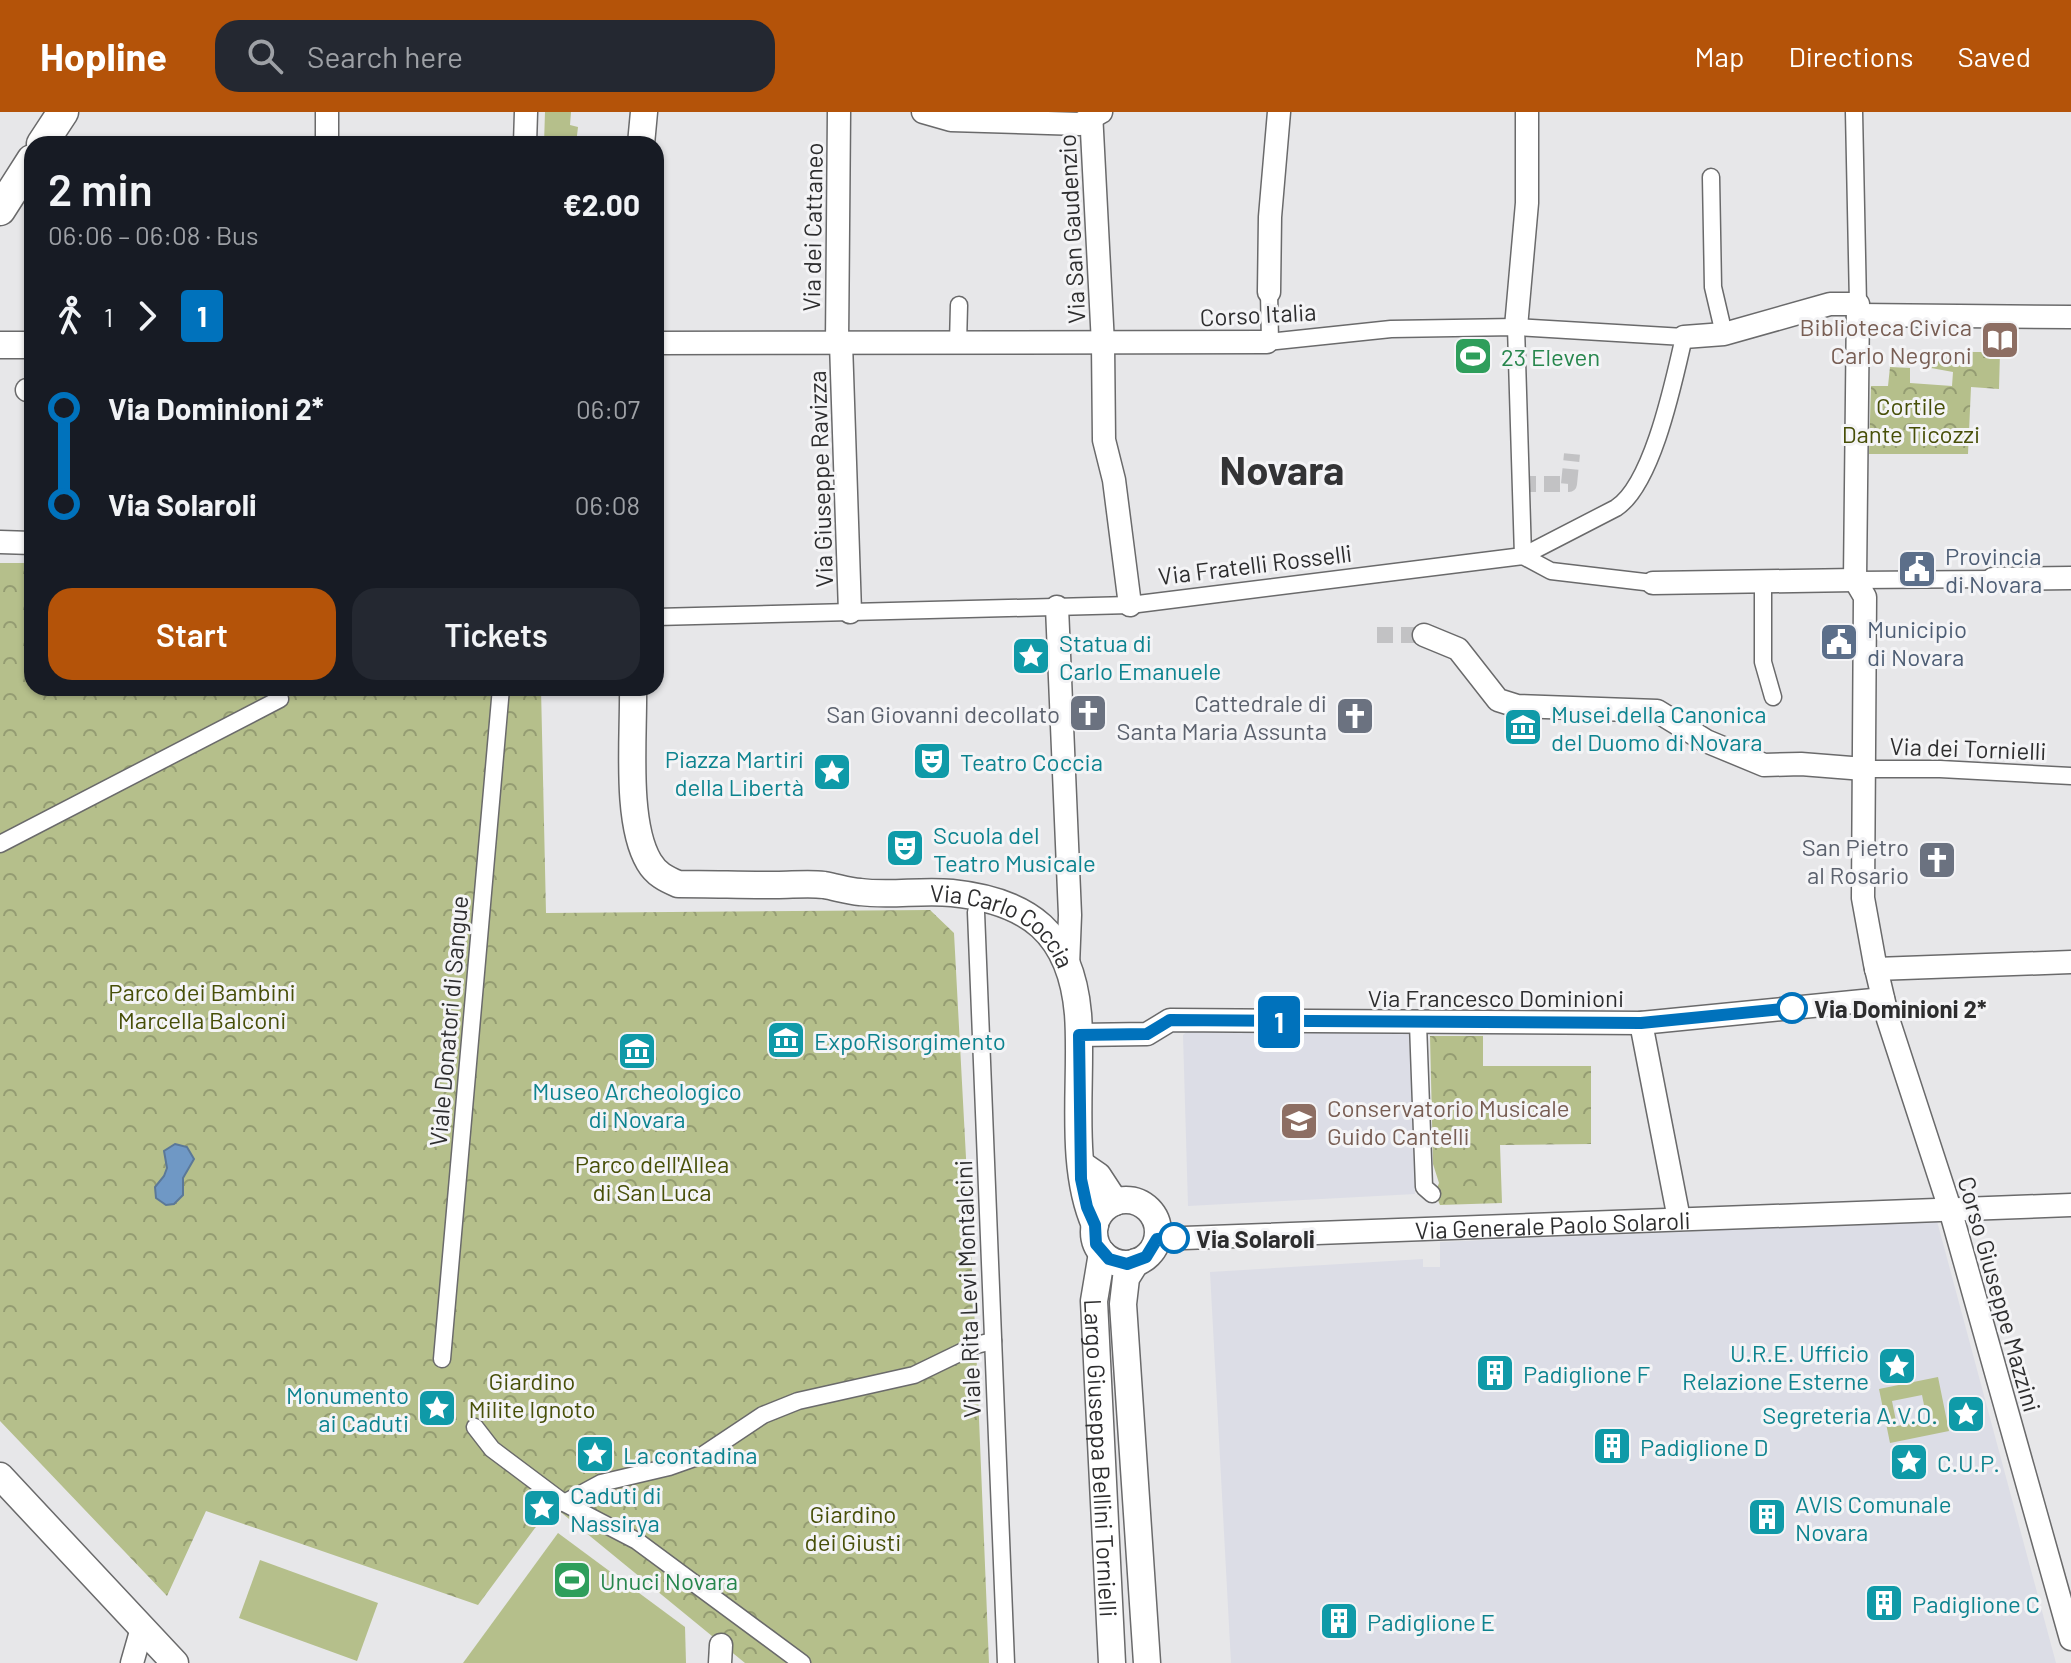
<!DOCTYPE html>
<meta charset="utf-8">
<style>
body{margin:0;font-family:Barlow,sans-serif;background:#242831;color:#f1f3f6;height:100vh;display:flex;flex-direction:column;font-size:30px;white-space:nowrap}
*{box-sizing:border-box;margin:0}
p{font-size:26px;color:#9ea1a6}
.icon{flex:none;width:44px;height:44px;fill:none;stroke:currentColor;stroke-width:2;stroke-linecap:round;stroke-linejoin:round}
.map{position:relative;flex:1;overflow:hidden}
.sheet{position:absolute;left:24px;top:24px;width:640px;height:560px;display:flex;flex-direction:column;background:#171b24;border-radius:24px;box-shadow:0 2px 6px #0004}
.sheet>*{flex:none}
.badge{padding:0 16px;border-radius:6px;font-size:28px;line-height:52px}
.map>.badge{position:absolute;translate:-50% -50%;box-shadow:0 0 0 4px #fff}
.legs{display:flex;align-items:center;gap:12px;height:88px;padding:0 24px;font-size:26px}
.legs p{margin-inline-start:auto}
.headline{display:flex;align-items:center;justify-content:space-between;height:136px;padding:0 24px}
h1{font-size:44px;font-weight:600;line-height:60px}
.cta{display:flex;gap:16px;margin-top:auto;padding:16px 24px}
.cta a{flex:1;height:92px;border-radius:24px;background:#b45309;color:#fff;font-size:32px;font-weight:600;line-height:92px;text-align:center}
.cta a+a{background:#242831;color:#f1f3f6}
ul{padding:0 24px;list-style:none}
li{display:flex;align-items:center;gap:28px;height:96px;font-size:30px}
li i{display:grid;place-items:center;width:12px;height:100%;margin:0 10px;background:currentColor}
li i::after{content:'';width:20px;height:20px;margin:-10px;border:6px solid;border-radius:50%;background:#171b24}
li p{margin-inline-start:auto}
li:first-child i{background:linear-gradient(#0000 50%,currentColor 0)}
li:last-child i{background:linear-gradient(currentColor 50%,#0000 0)}
header{display:flex;align-items:center;gap:48px;box-sizing:border-box;height:112px;padding:0 40px;background:#b45309;color:#fff}
header strong{font-size:38px}
nav{display:flex;gap:44px;margin-inline-start:auto;font-size:28px}
.search{width:560px;height:72px;background:#242831;display:flex;align-items:center;gap:20px;box-sizing:border-box;padding:0 28px;border-radius:24px;color:#9ea1a6;font-size:30px}
.map>svg:first-child{display:block}
.built{fill:#dcdde6}
.green{fill:#b5bf8b;fill-rule:evenodd}
.forest{fill:url(#forest-crowns)}
.water{fill:#6f98c5;stroke:#5b7898;stroke-width:2}
.lines{fill:none;stroke-linecap:round;stroke-linejoin:round}
.pedestrian-tunnel{stroke:#c2c2c4;stroke-width:16;stroke-dasharray:16 8;stroke-linecap:butt}
.pedestrian-casing{stroke:#6a6a6b;stroke-width:19}
.minor-casing{stroke:#6a6a6b;stroke-width:25}
.tertiary-casing{stroke:#6a6a6b;stroke-width:29}
.secondary-casing{stroke:#6a6a6b;stroke-width:33}
.pedestrian{stroke:#fff;stroke-width:16}
.minor{stroke:#fff;stroke-width:22}
.tertiary{stroke:#fff;stroke-width:26}
.secondary{stroke:#fff;stroke-width:30}
.line-1-casing{stroke:#fff;stroke-width:18}
.line-1{stroke:#0072bc;stroke-width:12}
.stop-1-dot{fill:#fff;stroke:#0072bc;stroke-width:4}
.labels{text-anchor:middle;dominant-baseline:central;stroke-width:6;stroke-linejoin:round;paint-order:stroke}
.street-label{font-size:24px;fill:#2d2d2e;stroke:#f4f4f6}
.education-label{font-size:24px;fill:#785e54;stroke:#f4f4f6;text-anchor:end}
.leisure-label{font-size:24px;fill:#27864d;stroke:#f4f4f6;text-anchor:start}
.park-label{font-size:24px;fill:#474f08;stroke:#f4f4f6}
.service-label{font-size:24px;fill:#4e5e75;stroke:#f4f4f6;text-anchor:start}
.culture-label{font-size:24px;fill:#0d838f;stroke:#f4f4f6;text-anchor:start}
.worship-label{font-size:24px;fill:#5b616d;stroke:#f4f4f6;text-anchor:end}
.stop-label{font-size:24px;font-weight:bold;fill:#2d2d2e;stroke:#f4f4f6;text-anchor:start}
.town-label{font-size:40px;font-weight:bold;fill:#333335;stroke:#f4f4f6}
</style>
<header>
<strong>Hopline</strong>
<div class="search"><svg class="icon" aria-label="search" viewBox="0 0 24 24"><circle cx="10" cy="10" r="6"/><path d="M15 15l6 6"/></svg>Search here</div>
<nav><a>Map</a><a>Directions</a><a>Saved</a></nav>
</header>
<div class="map">
<svg width="2071" height="1551" viewBox="0 0 2071 1551">
<defs>
<pattern id="forest-crowns" width="20" height="18" patternUnits="userSpaceOnUse" patternTransform="scale(2)"><rect width="20" height="18" fill="#b5bf8b"/><path d="M2 6a3 3 0 1 1 6 0M12 15a3 3 0 1 1 6 0" fill="none" stroke="#949c72"/></pattern>
</defs>
<rect width="100%" height="100%" fill="#e7e7e9"/>
<g class="built">
<path d="M1190 917H1409L1415 1082 1188 1094 1183 923Z"/>
<path d="M1937 1109 2056 1551H1231L1210 1160 1423 1147V1155H1440V1130Z"/>
</g>
<g class="green">
<path d="M545 0H571L570 13 578 15 576 32H544Z"/>
<path d="M1938 1265 1949 1319 1890 1331 1879 1277ZM1922 1283 1927 1308 1897 1314 1892 1289Z"/>
<path d="M558 1421 685 1515 686 1551H463Z"/>
<path d="M260 1448 378 1491 357 1549 239 1506Z"/>
</g>
<g class="forest">
<path d="M1959 240H2000L1999 277 1971 275 1968 342H1869L1871 274H1888L1890 255 1910 256V271L1952 274 1953 260 1931 256V250L1941 249V242Z"/>
<path d="M0 451H32V576H541L546 801 930 798 954 821 976 1233 989 1551H745L552 1393 478 1493 206 1399 167 1484 0 1309Z"/>
<path d="M1430 924H1483V954H1591V1032L1500 1033 1502 1091 1440 1093 1435 1081 1439 1071 1433 1052Z"/>
</g>
<path class="water" d="M175 1032 187 1035 194 1047 183 1066V1083L174 1092 166 1093 156 1086 155 1075 164 1064 167 1056 164 1039Z"/>
<g class="lines">
<g class="pedestrian-tunnel">
<path d="M1520 372H1569L1572 342"/>
<path d="M1377 523H1424"/>
</g>
<g class="pedestrian-casing">
<g id="pedestrian">
<path d="M1854 0 1858 192"/>
<path d="M1711 65 1713 175 1724 222"/>
<path d="M1269 180 1270 230"/>
<path d="M1516 215 1523 444"/>
<path d="M1267 230 1391 217 1516 215 1684 225C1674 268 1653 372 1616 396L1523 444"/>
<path d="M958 232 959 193"/>
<path d="M1855 468 1993 467"/>
<path d="M1763 470V550L1773 585"/>
<path d="M656 505 1130 493 1523 444 1551 459 1653 471"/>
<path d="M1864 657H1940L2071 664"/>
<path d="M0 732 280 587"/>
<path d="M976 800 1006 1551"/>
<path d="M1418 912 1424 1075 1432 1082"/>
<path d="M442 1247 501 576"/>
<path d="M475 1315 492 1337 564 1391 637 1429 802 1551"/>
<path d="M564 1391 601 1371 669 1355 703 1343 763 1303 798 1289 914 1263 976 1233 993 1229"/>
</g>
</g>
<g class="minor-casing">
<g id="minor">
<path d="M923 0 951 8 1080 12 1101 0"/>
<path d="M1091 0 1103 232 1104 328 1114 368 1130 493"/>
<path d="M327 32V0"/>
<path d="M525 32 526 0"/>
<path d="M1269 180 1270 105 1279 0"/>
<path d="M1858 203 2071 205"/>
<path d="M1516 215 1527 91V0"/>
<path d="M1684 225 1724 222 1830 192H1858L1855 468 1865 485 1863 786 1875 852 1888 907 1950 1097 2071 1527"/>
<path d="M656 231 1267 230"/>
<path d="M837 231 839 0"/>
<path d="M841 231 850 500"/>
<path d="M27 278H32"/>
<path d="M0 430 32 431"/>
<path d="M1993 467 2071 466"/>
<path d="M1653 471 1855 468"/>
<path d="M1057 495 1070 803 1068 854"/>
<path d="M1424 523 1458 537 1498 588 1517 594 1657 599 1706 629 1764 653 1801 652 1864 657"/>
<path d="M1876 857 2071 850"/>
<path d="M1641 911 1679 1107"/>
<path d="M1079 923 1147 922 1170 908 1641 911 1883 887"/>
<path id="s1" d="M1157 1127 2071 1093"/>
<path d="M132 1551 142 1516"/>
<path d="M720 1551 721 1533"/>
</g>
</g>
<g class="tertiary-casing">
<g id="tertiary">
<path d="M641 32 644 0"/>
<path d="M0 233H32"/>
<path id="s2" d="M633 576C634 623 625 710 649 750 656 762 666 767 678 772 711 772 743 773 776 773 792 773 809 771 824 773 836 775 848 779 860 780 890 784 921 778 952 781 1029 789 1071 821 1078 902 1083 967 1068 1052 1095 1113"/>
<path d="M1082 1053 1098 1064 1115 1090"/>
<circle cx="1126" cy="1120" r="32"/>
<path id="s3" d="M1102 1141 1094 1189 1112 1551"/>
<path d="M1136 1150 1126 1166 1123 1192 1147 1551"/>
<path d="M0 1364 175 1551"/>
</g>
</g>
<g class="secondary-casing">
<g id="secondary">
<path d="M42 32 63 0"/>
<path d="M0 98 32 48"/>
</g>
</g>
<use href="#pedestrian" class="pedestrian"/>
<use href="#minor" class="minor"/>
<use href="#tertiary" class="tertiary"/>
<use href="#secondary" class="secondary"/>
</g>
<g class="lines">
<g class="line-1-casing">
<path id="line-1" d="M1174 1126 1157 1127 1146 1145 1127 1152 1109 1147 1096 1132 1095 1113 1087 1095 1081 1067 1079 923 1147 922 1170 908 1641 911 1792 896"/>
</g>
<use href="#line-1" class="line-1"/>
</g>
<defs>
<g id="library-square" transform="scale(2)"><rect x="-9" y="-9" width="18" height="18" rx="4" fill="#8d6e63" stroke="#f4f4f6"/><path d="M-6-4Q-3-5.5-.7-3.5V5Q-3 3-6 4ZM6-4Q3-5.5 .7-3.5V5Q3 3 6 4Z" fill="#fff"/></g>
<g id="stadium-square" transform="scale(2)"><rect x="-9" y="-9" width="18" height="18" rx="4" fill="#2e9e5b" stroke="#f4f4f6"/><path d="M0-5a6.5 5 0 1 0 0 10a6.5 5 0 1 0 0-10ZM-3.5-1.8h7v3.6h-7Z" fill="#fff"/></g>
<g id="civic-square" transform="scale(2)"><rect x="-9" y="-9" width="18" height="18" rx="4" fill="#5c6f8a" stroke="#f4f4f6"/><path d="M-.6-6.5H3V-4.5H.6V-3L4-1V1h2V6H-6V1h2V-1L-.6-3ZM-1.2 2.5V6h2.4V2.5Z" fill="#fff"/></g>
<g id="sight-square" transform="scale(2)"><rect x="-9" y="-9" width="18" height="18" rx="4" fill="#0f9aa8" stroke="#f4f4f6"/><path d="M0-6L1.8-2.2L6-1.7L2.9 1.2L3.7 5.4L0 3.3L-3.7 5.4L-2.9 1.2L-6-1.7L-1.8-2.2Z" fill="#fff"/></g>
<g id="church-square" transform="scale(2)"><rect x="-9" y="-9" width="18" height="18" rx="4" fill="#6b7280" stroke="#f4f4f6"/><path d="M-1.2-6h2.4v3.5h3.3v2.4h-3.3V6h-2.4V-.1h-3.3v-2.4h3.3Z" fill="#fff"/></g>
<g id="museum-square" transform="scale(2)"><rect x="-9" y="-9" width="18" height="18" rx="4" fill="#0f9aa8" stroke="#f4f4f6"/><path d="M0-6L6-3V-2H-6V-3ZM-5-1h2V3h-2ZM-1-1h2V3h-2ZM3-1h2V3H3ZM-6 4H6V6H-6Z" fill="#fff"/></g>
<g id="theatre-square" transform="scale(2)"><rect x="-9" y="-9" width="18" height="18" rx="4" fill="#0f9aa8" stroke="#f4f4f6"/><path d="M-5-5.5Q0-4 5-5.5V0Q5 5 0 6Q-5 5-5 0ZM-3.3-2.5H-1v1.5H-3.3ZM1-2.5H3.3v1.5H1ZM-2.8 1Q0 5.5 2.8 1Z" fill="#fff"/></g>
<g id="school-square" transform="scale(2)"><rect x="-9" y="-9" width="18" height="18" rx="4" fill="#8d6e63" stroke="#f4f4f6"/><path d="M0-5L7-2L0 1L-7-2ZM-4 1L0 2.5L4 1V4Q0 6-4 4Z" fill="#fff"/></g>
<g id="building-square" transform="scale(2)"><rect x="-9" y="-9" width="18" height="18" rx="4" fill="#0f9aa8" stroke="#f4f4f6"/><path d="M-4-6H4V6H1V3H-1V6H-4ZM-2.5-4.3h1.7v1.8h-1.7ZM.8-4.3h1.7v1.8H.8ZM-2.5-1h1.7V.8h-1.7ZM.8-1h1.7V.8H.8Z" fill="#fff"/></g>
</defs>
<g fill-rule="evenodd">
<use href="#library-square" x="2000" y="228"/>
<use href="#stadium-square" x="1473" y="244"/>
<use href="#civic-square" x="1917" y="457"/>
<use href="#civic-square" x="1839" y="530"/>
<use href="#sight-square" x="1031" y="544"/>
<use href="#church-square" x="1088" y="601"/>
<use href="#church-square" x="1355" y="604"/>
<use href="#museum-square" x="1523" y="615"/>
<use href="#theatre-square" x="932" y="649"/>
<use href="#sight-square" x="832" y="660"/>
<use href="#theatre-square" x="905" y="736"/>
<use href="#church-square" x="1937" y="748"/>
<use href="#museum-square" x="786" y="928"/>
<use href="#museum-square" x="637" y="939"/>
<use href="#school-square" x="1299" y="1009"/>
<use href="#sight-square" x="1897" y="1254"/>
<use href="#building-square" x="1495" y="1261"/>
<use href="#sight-square" x="437" y="1296"/>
<use href="#sight-square" x="1966" y="1302"/>
<use href="#building-square" x="1612" y="1334"/>
<use href="#sight-square" x="595" y="1342"/>
<use href="#sight-square" x="1909" y="1350"/>
<use href="#sight-square" x="542" y="1396"/>
<use href="#building-square" x="1767" y="1405"/>
<use href="#stadium-square" x="572" y="1468"/>
<use href="#building-square" x="1884" y="1491"/>
<use href="#building-square" x="1339" y="1509"/>
</g>
<g class="stop-1-dot">
<circle cx="1792" cy="896" r="14"/>
<circle cx="1174" cy="1126" r="14"/>
</g>
<g class="labels">
<g class="street-label">
<text transform="translate(812 115) rotate(-89)">Via dei Cattaneo</text>
<text transform="translate(1071 117) rotate(-93)">Via San Gaudenzio</text>
<text transform="translate(1258 202) rotate(-3)">Corso Italia</text>
<text transform="translate(820 367) rotate(-92)">Via Giuseppe Ravizza</text>
<text transform="translate(1255 452) rotate(-7)">Via Fratelli Rosselli</text>
<text transform="translate(1968 636) rotate(2)">Via dei Tornielli</text>
<text stroke="none"><textPath href="#s2" startOffset="550">Via Carlo Coccia</textPath></text>
<text x="1496" y="885">Via Francesco Dominioni</text>
<text transform="translate(448 909) rotate(-85)">Viale Donatori di Sangue</text>
<text stroke="none"><textPath href="#s1" startOffset="396">Via Generale Paolo Solaroli</textPath></text>
<text transform="translate(967 1177) rotate(-92)">Viale Rita Levi Montalcini</text>
<text transform="translate(2000 1182) rotate(74)">Corso Giuseppe Mazzini</text>
<text stroke="none"><textPath href="#s3" startOffset="206">Largo Giuseppa Bellini Tornielli</textPath></text>
</g>
<g class="education-label">
<text x="1972" y="214">Biblioteca Civica<tspan x="1972" dy="28">Carlo Negroni</tspan></text>
<text x="1327" y="995" text-anchor="start">Conservatorio Musicale<tspan x="1327" dy="28">Guido Cantelli</tspan></text>
</g>
<g class="leisure-label">
<text x="1501" y="244">23 Eleven</text>
<text x="600" y="1468">Unuci Novara</text>
</g>
<g class="park-label">
<text x="1911" y="293">Cortile<tspan x="1911" dy="28">Dante Ticozzi</tspan></text>
<text x="202" y="879">Parco dei Bambini<tspan x="202" dy="28">Marcella Balconi</tspan></text>
<text x="652" y="1051">Parco dell'Allea<tspan x="652" dy="28">di San Luca</tspan></text>
<text x="532" y="1268">Giardino<tspan x="532" dy="28">Milite Ignoto</tspan></text>
<text x="853" y="1401">Giardino<tspan x="853" dy="28">dei Giusti</tspan></text>
</g>
<g class="service-label">
<text x="1945" y="443">Provincia<tspan x="1945" dy="28">di Novara</tspan></text>
<text x="1867" y="516">Municipio<tspan x="1867" dy="28">di Novara</tspan></text>
</g>
<g class="culture-label">
<text x="1059" y="530">Statua di<tspan x="1059" dy="28">Carlo Emanuele</tspan></text>
<text x="1551" y="601">Musei della Canonica<tspan x="1551" dy="28">del Duomo di Novara</tspan></text>
<text x="804" y="646" text-anchor="end">Piazza Martiri<tspan x="804" dy="28">della Libertà</tspan></text>
<text x="960" y="649">Teatro Coccia</text>
<text x="933" y="722">Scuola del<tspan x="933" dy="28">Teatro Musicale</tspan></text>
<text x="814" y="928">ExpoRisorgimento</text>
<text x="637" y="978" text-anchor="middle">Museo Archeologico<tspan x="637" dy="28">di Novara</tspan></text>
<text x="1869" y="1240" text-anchor="end">U.R.E. Ufficio<tspan x="1869" dy="28">Relazione Esterne</tspan></text>
<text x="1523" y="1261">Padiglione F</text>
<text x="409" y="1282" text-anchor="end">Monumento<tspan x="409" dy="28">ai Caduti</tspan></text>
<text x="1938" y="1302" text-anchor="end">Segreteria A.V.O.</text>
<text x="1640" y="1334">Padiglione D</text>
<text x="623" y="1342">La contadina</text>
<text x="1937" y="1350">C.U.P.</text>
<text x="570" y="1382">Caduti di<tspan x="570" dy="28">Nassirya</tspan></text>
<text x="1795" y="1391">AVIS Comunale<tspan x="1795" dy="28">Novara</tspan></text>
<text x="1912" y="1491">Padiglione C</text>
<text x="1367" y="1509">Padiglione E</text>
</g>
<g class="worship-label">
<text x="1327" y="590">Cattedrale di<tspan x="1327" dy="28">Santa Maria Assunta</tspan></text>
<text x="1060" y="601">San Giovanni decollato</text>
<text x="1909" y="734">San Pietro<tspan x="1909" dy="28">al Rosario</tspan></text>
</g>
<g class="stop-label">
<text x="1814" y="896">Via Dominioni 2*</text>
<text x="1196" y="1126">Via Solaroli</text>
</g>
<g class="town-label">
<text x="1282" y="357">Novara</text>
</g>
</g>
</svg>
<b class="badge" style="left:1279px;top:910px;background:#0072bc;color:#fff">1</b>
<section class="sheet">
<div class="headline"><div><h1>2 min</h1><p>06:06 – 06:08 · Bus</p></div><b>€2.00</b></div>
<div class="legs"><svg class="icon" aria-label="walk" viewBox="0 0 24 24"><circle cx="13" cy="4" r="2"/><path d="M13 8l-2 6 4 7M11 14l-3 7M7 12l3-4h3l4 4"/></svg>1<svg class="icon" aria-label="forward" viewBox="0 0 24 24"><path d="M9 5l7 7-7 7"/></svg><b class="badge" style="background:#0072bc;color:#fff">1</b></div>
<ul>
<li><i style="color:#0072bc"></i><b>Via Dominioni 2*</b><p>06:07</p></li>
<li><i style="color:#0072bc"></i><b>Via Solaroli</b><p>06:08</p></li>
</ul>
<div class="cta"><a>Start</a><a>Tickets</a></div>
</section>
</div>
